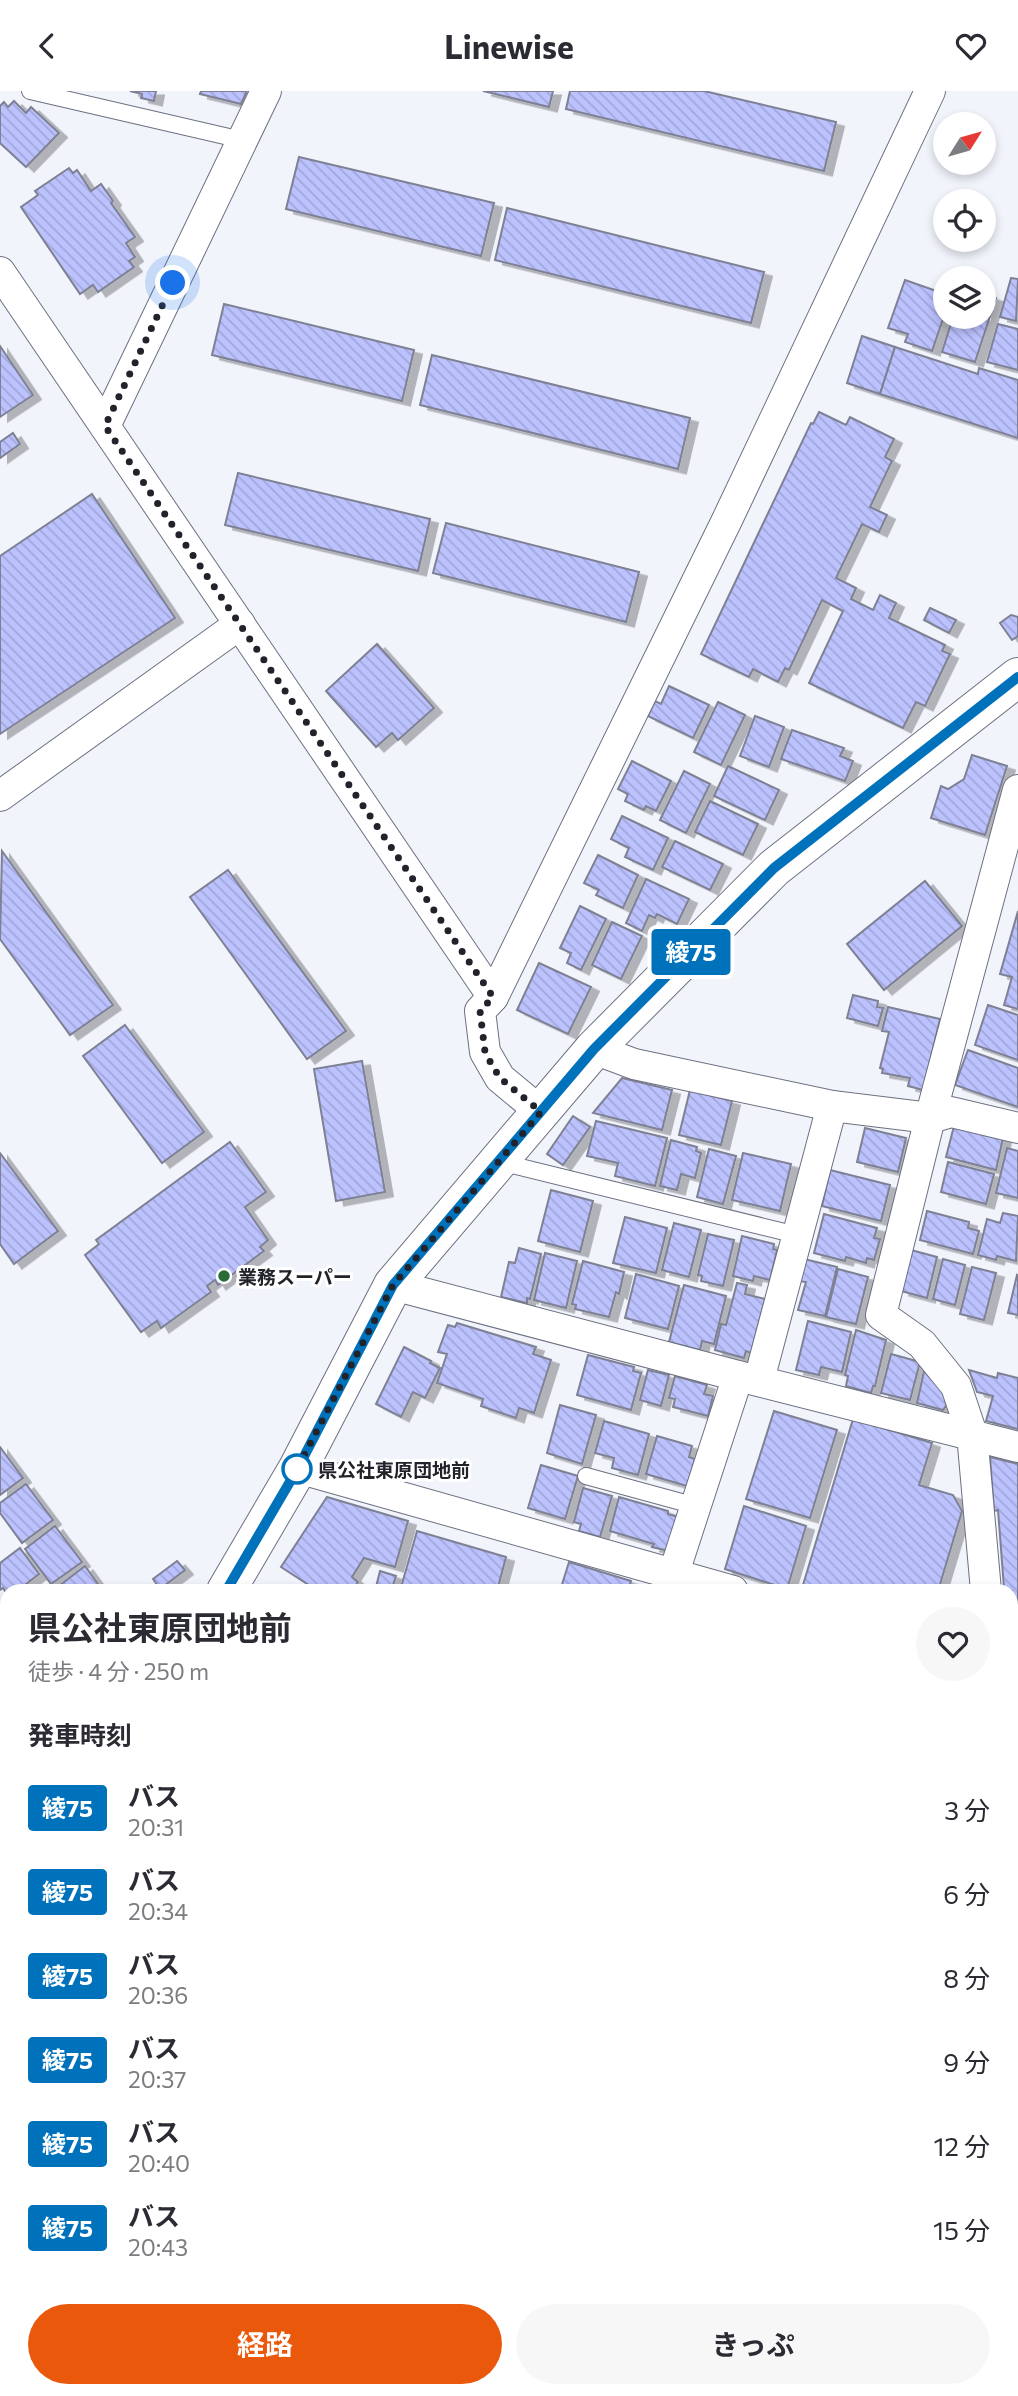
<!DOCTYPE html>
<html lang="ja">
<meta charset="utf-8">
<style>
body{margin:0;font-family:Commissioner,"Noto Sans JP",sans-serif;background:#f7f7f7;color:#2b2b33;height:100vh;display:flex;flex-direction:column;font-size:26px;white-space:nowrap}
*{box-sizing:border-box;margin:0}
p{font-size:23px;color:#7c7c81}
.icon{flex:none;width:38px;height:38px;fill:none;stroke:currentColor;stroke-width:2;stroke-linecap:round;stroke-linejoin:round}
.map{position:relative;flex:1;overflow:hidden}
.side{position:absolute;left:0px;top:1493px;width:1018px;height:814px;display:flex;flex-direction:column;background:#fff;border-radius:21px 21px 0 0;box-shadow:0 4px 10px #0003}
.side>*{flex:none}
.badge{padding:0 14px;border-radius:5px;font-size:24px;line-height:46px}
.needle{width:46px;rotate:53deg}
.controls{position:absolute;left:933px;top:21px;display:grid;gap:14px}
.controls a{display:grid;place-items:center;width:63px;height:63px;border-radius:50%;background:#fff;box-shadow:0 4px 10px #0003;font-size:35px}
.you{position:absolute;width:35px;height:35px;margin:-18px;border:5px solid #fff;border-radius:50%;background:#1a73e8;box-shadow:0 0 0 10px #1a73e833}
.map>.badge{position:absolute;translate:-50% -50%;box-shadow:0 0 0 4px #fff}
h2{padding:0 28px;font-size:26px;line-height:63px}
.round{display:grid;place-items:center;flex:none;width:74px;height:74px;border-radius:37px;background:#f7f7f7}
.headline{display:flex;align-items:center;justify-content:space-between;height:119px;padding:0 28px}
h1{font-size:33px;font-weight:700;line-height:52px}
.button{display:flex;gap:14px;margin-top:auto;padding:14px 28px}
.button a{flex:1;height:80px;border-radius:42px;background:#ea580c;color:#fff;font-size:28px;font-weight:700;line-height:80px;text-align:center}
.button a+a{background:#f7f7f7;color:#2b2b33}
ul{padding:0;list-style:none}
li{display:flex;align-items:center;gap:21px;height:84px;padding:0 28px}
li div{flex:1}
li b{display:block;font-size:26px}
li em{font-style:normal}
li .badge{min-width:77px;font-weight:700;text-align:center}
header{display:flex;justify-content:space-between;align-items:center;height:91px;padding:0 28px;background:#fff;font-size:32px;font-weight:700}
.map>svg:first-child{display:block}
.building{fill:url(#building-back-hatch);stroke:#7e8193;stroke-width:2;filter:url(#shadow)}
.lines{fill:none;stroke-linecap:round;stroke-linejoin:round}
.service-casing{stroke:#6d7081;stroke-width:18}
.minor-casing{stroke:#6d7081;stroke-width:32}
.tertiary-casing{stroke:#6d7081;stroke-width:40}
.service{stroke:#fff;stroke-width:16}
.minor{stroke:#fff;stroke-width:30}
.tertiary{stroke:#fff;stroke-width:38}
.line-casing{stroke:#fff;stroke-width:16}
.line{stroke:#0072bc;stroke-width:10}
.walk{stroke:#22232a;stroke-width:7;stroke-dasharray:0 12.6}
.poi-dot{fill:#286d39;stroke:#fff;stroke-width:2.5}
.stop-dot{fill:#fff;stroke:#0072bc;stroke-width:3.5}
.labels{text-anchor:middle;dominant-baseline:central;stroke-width:6;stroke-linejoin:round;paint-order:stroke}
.poi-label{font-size:19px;font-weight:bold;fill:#22232a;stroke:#fff;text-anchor:start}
.stop-label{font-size:19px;font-weight:bold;fill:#22232a;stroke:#fff;text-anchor:start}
</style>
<header><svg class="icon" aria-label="back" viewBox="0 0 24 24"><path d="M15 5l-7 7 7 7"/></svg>Linewise<svg class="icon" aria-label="heart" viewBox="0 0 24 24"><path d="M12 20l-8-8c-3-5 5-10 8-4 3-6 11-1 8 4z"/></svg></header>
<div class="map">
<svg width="1018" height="2305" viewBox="0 0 1018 2305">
<defs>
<pattern id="building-back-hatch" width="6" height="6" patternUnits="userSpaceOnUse" patternTransform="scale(1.75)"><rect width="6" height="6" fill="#bcc2fe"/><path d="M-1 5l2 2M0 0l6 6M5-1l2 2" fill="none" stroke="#a1a6da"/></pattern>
<filter id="shadow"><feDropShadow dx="8" dy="4.5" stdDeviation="0" flood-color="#0004"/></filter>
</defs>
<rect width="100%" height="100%" fill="#f2f4fc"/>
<g class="building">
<path d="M130 0H156L154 10 141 7 142 3Z"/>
<path d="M201 0H247L241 13 200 3Z"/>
<path d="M483 0H553L549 16Z"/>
<path d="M570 0H704L836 31 824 80 566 18Z"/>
<path d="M14 10 26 22 31 16 59 42 26 76 0 52V15L4 11 8 16Z"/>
<path d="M299 66 494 112 481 165 286 118Z"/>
<path d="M69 77 73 82 77 79 91 100 101 93 113 110 111 112 135 146 126 152 135 166 129 170 134 176 98 201 93 194 80 203 21 116 38 104 35 100Z"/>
<path d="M507 117 764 181 751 232 495 169Z"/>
<path d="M1011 187 1018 188 1016 230 1000 226Z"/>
<path d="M905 189 945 203V222L932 260 905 251 908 243 888 237Z"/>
<path d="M984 203 996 207 975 271 942 261 953 226H984Z"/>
<path d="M224 213 414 259 402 310 212 264Z"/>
<path d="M998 233 1018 238V279L987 271Z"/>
<path d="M862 245 895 256 880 303 847 292Z"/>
<path d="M0 255 33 304 0 326Z"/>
<path d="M895 256 978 283 979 277 1018 289V347L880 303Z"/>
<path d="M432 264 690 327 678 378 420 314Z"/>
<path d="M819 321 846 334 850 326 894 348 885 366 892 370 870 416 887 424 879 441 862 433 836 487 856 497 851 508 873 519 880 504 896 512 889 527 945 554 942 560 950 563 925 615 916 611 903 637 809 592 843 520 822 509 789 579 785 577 778 591 753 578 749 586 701 563 811 332 813 333Z"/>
<path d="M13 342 20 353 0 367V351Z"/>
<path d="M238 382 430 428 418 480 225 434Z"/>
<path d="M92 403 175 527 0 643V465Z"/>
<path d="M446 432 639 481 626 531 433 482Z"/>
<path d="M930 517 956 529 949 542 924 529Z"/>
<path d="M1011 524 1018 526V545L1012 549 1000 532Z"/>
<path d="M377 553 434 617 398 649 392 642 376 656 326 600Z"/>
<path d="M669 595 709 614 693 647 648 625 655 610 661 613Z"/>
<path d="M718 611 745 624 721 674 694 661Z"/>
<path d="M755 625 784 636 769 676 740 665Z"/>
<path d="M792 639 844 657 840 665 853 670 845 690 781 668Z"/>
<path d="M972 664 1007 675 985 744 931 727 941 695 948 698 964 688Z"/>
<path d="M632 670 671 690 656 720 646 715 644 719 625 710 628 703 618 698Z"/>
<path d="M728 675 779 699 765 729 714 705Z"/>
<path d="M684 680 710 693 686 742 660 729Z"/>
<path d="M710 710 758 733 743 764 695 741Z"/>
<path d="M622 725 668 747 653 779 625 766 629 757 611 748Z"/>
<path d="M675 750 723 773 710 799 662 776Z"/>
<path d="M2 760 113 914 70 944 0 848Z"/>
<path d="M598 764 638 784 623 817 596 804 599 799 584 792Z"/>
<path d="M228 779 346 940 307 968 190 806Z"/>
<path d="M646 788 689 808 677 833 657 823 655 827 649 824 642 840 626 832Z"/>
<path d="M925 790 962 835 884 899 847 853Z"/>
<path d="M580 815 606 828 581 879 567 872 571 862 560 857Z"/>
<path d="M1018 820V918L1004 914 1012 886 1000 883Z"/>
<path d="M612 831 642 845 621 888 592 874Z"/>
<path d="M539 872 591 896 568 943 517 919Z"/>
<path d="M853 904 878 910 877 916 883 917 878 935 847 927Z"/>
<path d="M988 914 1018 924V969L975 954Z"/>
<path d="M888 916 940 928 923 999 908 995 910 987 882 982 883 978 880 977 889 941 882 940Z"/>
<path d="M125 934 204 1041 162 1072 83 965Z"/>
<path d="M968 959 1018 977V1016L955 994Z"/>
<path d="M362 970 385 1101 336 1110 314 978Z"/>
<path d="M622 987 672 999 662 1039 593 1022Z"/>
<path d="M690 999 732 1010 721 1054 679 1044Z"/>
<path d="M573 1025 590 1036 563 1074 547 1063Z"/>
<path d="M596 1030 667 1047 655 1095 615 1085 618 1072 587 1065Z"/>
<path d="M954 1035 1003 1047 996 1079 946 1066Z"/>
<path d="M865 1037 906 1047 898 1081 857 1071Z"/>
<path d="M671 1049 697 1056 696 1060 701 1062 695 1087 681 1083 677 1099 660 1095Z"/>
<path d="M230 1051 266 1101 245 1116 268 1149 260 1156 264 1160 218 1194 215 1189 207 1195 211 1201 161 1237 157 1230 141 1241 85 1164 99 1153 96 1149Z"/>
<path d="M1007 1057 1018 1060V1107L996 1102Z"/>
<path d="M709 1058 736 1065 723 1113 697 1106Z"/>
<path d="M0 1062 58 1140 14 1173 0 1153Z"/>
<path d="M743 1062 791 1073 780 1120 732 1109Z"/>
<path d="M948 1071 994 1083 986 1113 941 1101Z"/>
<path d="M830 1079 890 1094 881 1130 822 1115Z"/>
<path d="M551 1099 593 1110 580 1161 538 1150Z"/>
<path d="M927 1120 969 1131 968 1137 979 1140 973 1163 920 1149Z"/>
<path d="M1003 1122 1018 1125 1016 1170 997 1165 996 1169 978 1164 987 1128 1000 1132Z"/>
<path d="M824 1123 877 1137 874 1147 880 1148 874 1169 867 1167 866 1172 846 1166 845 1170 814 1162Z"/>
<path d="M625 1126 667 1137 656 1182 613 1172Z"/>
<path d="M674 1132 701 1139 689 1186 662 1179Z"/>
<path d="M708 1143 734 1149 723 1195 701 1190 702 1185 698 1184Z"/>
<path d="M742 1145 774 1153 773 1158 777 1159 770 1189 754 1185 753 1190 733 1185Z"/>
<path d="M519 1157 541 1163 530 1208 527 1207V1212L501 1206 509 1171 515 1172Z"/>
<path d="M911 1159 937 1166 927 1207 901 1200Z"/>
<path d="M545 1162 577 1170 566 1217 534 1209Z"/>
<path d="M804 1168 837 1176 825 1225 798 1219 806 1191 798 1190Z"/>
<path d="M943 1168 965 1174 955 1214 933 1208Z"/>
<path d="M583 1170 624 1181 619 1203 616 1201 609 1226 575 1218 576 1214 572 1213Z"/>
<path d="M972 1176 996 1182 984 1229 960 1223Z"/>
<path d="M838 1178 868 1186 856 1233 826 1226Z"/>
<path d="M636 1183 679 1195 668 1238 625 1227Z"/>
<path d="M1017 1184 1018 1185V1224L1008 1222Z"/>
<path d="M737 1192 747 1194 745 1203 765 1208 751 1262 746 1260 744 1267 715 1259 721 1233 726 1234Z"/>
<path d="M684 1194 726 1205 714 1253 702 1250 700 1259 669 1251Z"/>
<path d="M808 1230 851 1241 842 1281 821 1276 819 1284 796 1279Z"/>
<path d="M457 1232 536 1256 533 1263 551 1269 534 1322 519 1317 516 1327 481 1315 483 1308 437 1292 447 1263 438 1261 448 1234 455 1236Z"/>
<path d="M856 1239 886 1249 875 1295H873L871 1302 846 1295 848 1285 845 1284Z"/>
<path d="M404 1256 431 1270 430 1272 440 1277 425 1307 413 1301 401 1326 376 1313Z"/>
<path d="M891 1263 920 1271 910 1309 881 1302Z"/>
<path d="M588 1264 634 1276 633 1280 641 1282 631 1319 577 1304Z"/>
<path d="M925 1276 950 1309 943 1319 917 1312Z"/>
<path d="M648 1279 669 1284 661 1315 640 1309Z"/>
<path d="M969 1279 997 1287 998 1282 1018 1287V1338L986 1330 993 1305 977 1301Z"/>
<path d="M675 1285 707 1294 704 1303 713 1305 708 1325 673 1316 675 1308 669 1307Z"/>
<path d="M560 1314 596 1324 582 1373 547 1362Z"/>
<path d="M774 1320 837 1339 810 1427 746 1408Z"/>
<path d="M853 1328 932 1352 919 1394 953 1404 962 1420 938 1500H821L803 1494Z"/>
<path d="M604 1330 649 1343 638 1384 612 1377 614 1367 595 1362Z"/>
<path d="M657 1345 692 1355 689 1366 695 1368 687 1395 646 1383Z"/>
<path d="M0 1356 23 1387 0 1404Z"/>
<path d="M990 1366 1018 1373V1542H1012V1500H1001L1000 1497H1004L998 1419 994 1420Z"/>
<path d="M541 1374 578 1385 565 1428 528 1417Z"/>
<path d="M26 1393 53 1429 22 1452 0 1422V1412Z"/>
<path d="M583 1397 612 1405 600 1446 579 1440 581 1433 574 1431Z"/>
<path d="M327 1406 408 1430 395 1476 364 1467 352 1486 358 1491 352 1500 345 1497 343 1500H318L281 1476Z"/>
<path d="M619 1406 668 1420V1423L678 1426 669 1460 652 1456 654 1453 610 1440Z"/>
<path d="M744 1415 806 1435 787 1498 725 1478Z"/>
<path d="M55 1435 82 1471 51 1493 25 1458Z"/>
<path d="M417 1440 506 1466 497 1500H400Z"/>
<path d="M20 1457 39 1483 17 1500H7V1503L3 1497 0 1499V1472Z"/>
<path d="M177 1470 185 1479 160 1498 153 1488Z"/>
<path d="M569 1471 631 1490 628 1500H560Z"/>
<path d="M85 1475 103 1500H56L55 1498Z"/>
<path d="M380 1480 396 1485 391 1500H375Z"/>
<path d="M0 2038 5 2042 1 2049 6 2052 7 2050V2130L0 2141Z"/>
<path d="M1012 2113 1018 2115V2169L1012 2167Z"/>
<path d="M7 2179V2228L0 2224V2191Z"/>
<path d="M1013 2220 1018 2221V2279L1012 2277Z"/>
<path d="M0 2261 7 2263V2300H36L34 2305H0Z"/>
<path d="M57 2300H125L124 2305H56Z"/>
<path d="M137 2300H178L205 2305H136Z"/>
<path d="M304 2300H361L359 2305H319Z"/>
<path d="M432 2300H475L474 2305H432Z"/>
<path d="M667 2300H723L722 2305H666Z"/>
<path d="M902 2300H936L934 2305H922Z"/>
<path d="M975 2300H1005L1004 2305H973Z"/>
</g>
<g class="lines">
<g class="service-casing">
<g id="service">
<path d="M30 0 242 49"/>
<path d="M500 1071 797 1144"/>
<path d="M586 1385 696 1415"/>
<path d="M1012 1812 1018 1814"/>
<path d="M953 2305 954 2300"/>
</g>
</g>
<g class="minor-casing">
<g id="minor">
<path d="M0 181 493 906"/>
<path d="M105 335 266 0"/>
<path d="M0 705 240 533"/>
<path d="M594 958 634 973 832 1015"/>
<path d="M541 1021 500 987 485 961 480 920 493 906 727 429 930 0"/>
<path d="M393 1194 738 1285 1018 1356"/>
<path d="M759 1289 832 1015 930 1027 951 1021 1018 1037"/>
<path d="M298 1377 733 1500"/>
<path d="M668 1500 738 1285"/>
<path d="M986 1500 972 1343 956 1295 922 1253 881 1224 930 1027 1018 699"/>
<path d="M1012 1572 1018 1571"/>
<path d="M1012 1694 1018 1746"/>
<path d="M0 1937 7 1939"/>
<path d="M1012 2195 1018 2196"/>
<path d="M381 2305 383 2300"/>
<path d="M775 2305 776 2300"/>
</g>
</g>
<g class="tertiary-casing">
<g id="tertiary">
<path d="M226 1500 298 1377 393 1194 594 958 774 777 1018 586"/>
<path d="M0 1616 7 1626"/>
<path d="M0 1761 7 1758"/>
<path d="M0 1856 7 1845"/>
</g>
</g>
<use href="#service" class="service"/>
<use href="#minor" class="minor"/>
<use href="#tertiary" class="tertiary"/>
</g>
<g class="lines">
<g class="line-casing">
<path id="line" d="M226 1500 298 1377 393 1194 594 958 774 777 1018 586"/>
</g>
<use href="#line" class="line"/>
<path class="walk" d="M173 192 105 335 493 906 480 920 485 961 492 974 500 987 541 1021 393 1194 297 1378"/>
</g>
<circle class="poi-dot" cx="224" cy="1185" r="7"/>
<circle class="stop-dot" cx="297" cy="1378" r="14"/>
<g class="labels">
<g class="poi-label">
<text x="238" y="1185">業務スーパー</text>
</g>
<g class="stop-label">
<text x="318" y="1378">県公社東原団地前</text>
</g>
</g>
</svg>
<div class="controls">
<a><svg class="needle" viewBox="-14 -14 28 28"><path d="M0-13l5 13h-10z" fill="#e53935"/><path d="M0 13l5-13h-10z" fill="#7c7c81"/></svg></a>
<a><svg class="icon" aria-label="locate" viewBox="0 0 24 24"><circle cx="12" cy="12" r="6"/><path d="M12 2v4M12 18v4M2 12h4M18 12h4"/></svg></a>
<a><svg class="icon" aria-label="layers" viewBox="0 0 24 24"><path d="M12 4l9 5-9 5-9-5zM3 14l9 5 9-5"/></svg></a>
</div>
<div class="you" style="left:173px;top:192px"></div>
<b class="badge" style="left:691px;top:861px;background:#0072bc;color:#fff">綾75</b>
<section class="side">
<div class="headline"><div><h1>県公社東原団地前</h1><p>徒歩 · 4 分 · 250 m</p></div><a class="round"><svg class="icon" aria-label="heart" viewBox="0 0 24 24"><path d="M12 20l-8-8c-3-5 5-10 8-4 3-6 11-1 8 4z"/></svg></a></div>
<h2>発車時刻</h2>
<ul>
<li><span class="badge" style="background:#0072bc;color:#fff">綾75</span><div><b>バス</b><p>20:31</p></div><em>3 分</em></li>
<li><span class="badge" style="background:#0072bc;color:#fff">綾75</span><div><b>バス</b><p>20:34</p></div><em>6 分</em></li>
<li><span class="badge" style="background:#0072bc;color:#fff">綾75</span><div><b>バス</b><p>20:36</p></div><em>8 分</em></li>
<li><span class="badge" style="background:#0072bc;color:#fff">綾75</span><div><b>バス</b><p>20:37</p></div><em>9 分</em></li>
<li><span class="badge" style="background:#0072bc;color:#fff">綾75</span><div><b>バス</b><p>20:40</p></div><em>12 分</em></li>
<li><span class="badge" style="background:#0072bc;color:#fff">綾75</span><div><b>バス</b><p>20:43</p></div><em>15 分</em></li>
</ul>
<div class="button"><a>経路</a><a>きっぷ</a></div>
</section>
</div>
